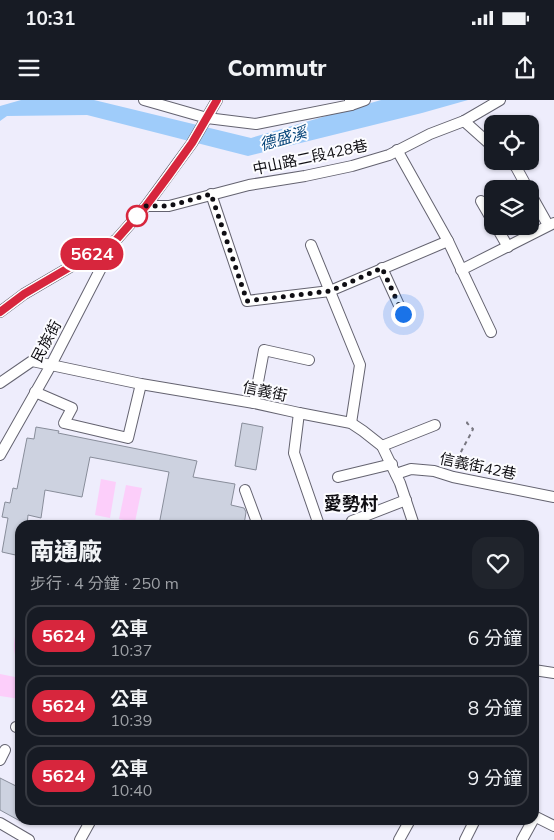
<!DOCTYPE html>
<html lang="zh-TW">
<meta charset="utf-8">
<style>
body{margin:0;font-family:Mulish,"Noto Sans TC",sans-serif;background:#20242c;color:#f1f3f6;height:100vh;display:flex;flex-direction:column;font-size:19px;white-space:nowrap}
*{box-sizing:border-box;margin:0}
p{font-size:16px;color:#9ea1a6}
.icon{flex:none;width:28px;height:28px;fill:none;stroke:currentColor;stroke-width:2;stroke-linecap:round;stroke-linejoin:round}
.map{position:relative;flex:1;overflow:hidden}
.drawer{position:absolute;left:15px;top:420px;width:524px;height:305px;display:flex;flex-direction:column;background:#171b24;border-radius:15px;box-shadow:0 1px 4px #0004}
.drawer>*{flex:none}
.badge{padding:0 10px;border-radius:16px;font-size:18px;line-height:32px}
.tools{position:absolute;left:484px;top:15px;display:grid;gap:10px}
.tools a{display:grid;place-items:center;width:55px;height:55px;border-radius:10px;background:#171b24;box-shadow:0 1px 4px #0004;font-size:25px}
.you{position:absolute;width:25px;height:25px;margin:-12px;border:4px solid #fff;border-radius:50%;background:#1a73e8;box-shadow:0 0 0 8px #1a73e833}
.map>.badge{position:absolute;translate:-50% -50%;box-shadow:0 0 0 2px #fff}
.round{display:grid;place-items:center;flex:none;width:52px;height:52px;border-radius:15px;background:#20242c}
.summary{display:flex;align-items:center;justify-content:space-between;height:85px;padding:0 15px}
h1{font-size:24px;font-weight:800;line-height:38px}
ul{padding:0;list-style:none}
li{display:flex;align-items:center;gap:15px;height:62px;margin:0 10px 8px;padding:0 5px;border:2px solid #363941;border-radius:15px}
li div{flex:1}
li b{display:block;font-size:19px}
li em{font-style:normal}
li .badge{min-width:55px;font-weight:700;text-align:center}
.status{display:flex;justify-content:space-between;align-items:center;height:35px;padding:0 25px;background:#171b24;direction:ltr}
.status svg{height:14px;fill:currentColor}
header{display:flex;justify-content:space-between;align-items:center;height:65px;padding:0 15px;background:#171b24;font-size:22px;font-weight:800}
.map>svg:first-child{display:block}
.green{fill:#fccefa}
.water{fill:#9fccfa}
.building{fill:#cdd2e0;stroke:#888d9a}
.lines{fill:none;stroke-linecap:round;stroke-linejoin:round}
.minor-casing{stroke:#646370;stroke-width:12}
.path{stroke:#787780;stroke-width:2;stroke-dasharray:4 4;stroke-linecap:butt}
.minor{stroke:#fff;stroke-width:10}
.line-casing{stroke:#fff;stroke-width:11}
.line{stroke:#d7263d;stroke-width:8}
.walk{stroke:#0f0e13;stroke-width:5;stroke-dasharray:0 9}
.stop-dot{fill:#fff;stroke:#d7263d;stroke-width:2.5}
.labels{text-anchor:middle;dominant-baseline:central;stroke-width:4;stroke-linejoin:round;paint-order:stroke}
.street-label{font-size:15px;fill:#0f0e13;stroke:#fcfcff}
.water-label{font-size:16px;font-style:italic;fill:#07467a;stroke:#fcfcff}
.quarter-label{font-size:18px;font-weight:bold;fill:#0f0e13;stroke:#fcfcff}
</style>
<div class="status"><b>10:31</b><svg viewBox="0 0 49 12"><path d="M0 12V9h3v3zM5 12V6h3v6zM10 12V3h3v9zM15 12V0h3v12zM26 1h20v11H26zM47 4h2v5h-2z"/></svg></div>
<header><svg class="icon" aria-label="menu" viewBox="0 0 24 24"><path d="M4 6h16M4 12h16M4 18h16"/></svg>Commutr<svg class="icon" aria-label="share" viewBox="0 0 24 24"><path d="M12 15V3M7 8l5-5 5 5M5 13v7h14v-7"/></svg></header>
<div class="map">
<svg width="554" height="740" viewBox="0 0 554 740">
<rect width="100%" height="100%" fill="#eeedfc"/>
<g class="green">
<path d="M101 379 116 382 110 418 95 415Z"/>
<path d="M126 385 142 388 135 422 119 419Z"/>
<path d="M20 522V564C10 551 14 536 20 522Z"/>
<path d="M0 574 20 578V599L0 596Z"/>
</g>
<path class="water" d="M21 0H94L251 38 381 0H468L422 13 248 56 87 15 7 16 0 21V6Z"/>
<g class="building">
<path d="M242 323 263 327 256 370 235 366Z"/>
<path d="M36 327 59 331 58 333 197 361 193 377 235 384 231 405 244 408 246 412 244 425H159L169 372 90 357 82 397 45 390 41 418 28 415 27 425H20V456L2 452 8 418 2 417 5 402 10 403 13 388 17 389 27 338 34 339Z"/>
<path d="M0 678 20 688V721L0 710Z"/>
</g>
<g class="lines">
<g class="minor-casing">
<g id="minor">
<path d="M144 0 207 18 256 24 351 5 350 0"/>
<path d="M351 5 365 0"/>
<path d="M464 21 492 46"/>
<path d="M397 50 448 141 491 232"/>
<path d="M510 61 516 67 528 89"/>
<path d="M530 93 548 125"/>
<path d="M211 94 247 201 330 191 448 141"/>
<path d="M481 101 492 120"/>
<path d="M146 106H169L249 85 305 76 352 66 389 55 430 34 464 21 500 0"/>
<path d="M496 126 508 147"/>
<path d="M311 145 360 265 351 323"/>
<path d="M382 168 403 214"/>
<path d="M461 170 554 123"/>
<path d="M0 212 24 194 116 140 146 106 192 43 217 0"/>
<path d="M0 283 32 261 141 284 254 303 299 313 351 323 363 331 382 346 400 383 414 425"/>
<path d="M35 292 72 308 64 323 128 338 141 284"/>
<path d="M254 303 264 250 309 260"/>
<path d="M299 313 294 353 319 425"/>
<path d="M382 346 435 325"/>
<path d="M0 355 51 265 115 141"/>
<path d="M396 374 411 369 434 371 453 377 554 397"/>
<path d="M338 377 392 364"/>
<path d="M245 390 258 425"/>
<path d="M352 421 406 400"/>
<path d="M534 570 554 573"/>
<path d="M16 627 20 628"/>
<path d="M0 660 5 650"/>
<path d="M534 716 554 726"/>
<path d="M0 723 29 740"/>
<path d="M80 740 91 720"/>
<path d="M399 740 410 720"/>
<path d="M465 740 475 720"/>
<path d="M522 740 533 720"/>
</g>
</g>
<path class="path" d="M455 367C459 353 467 342 473 329L467 323 468 318"/>
<use href="#minor" class="minor"/>
</g>
<g class="lines">
<g class="line-casing">
<path id="line" d="M0 212 24 194 116 140 146 106 169 75 192 43 217 0"/>
</g>
<use href="#line" class="line"/>
<path class="walk" d="M137 116 136 118 146 106H169L211 94 247 201 330 191 382 168 403 214"/>
</g>
<circle class="stop-dot" cx="137" cy="116" r="10"/>
<g class="labels">
<g class="street-label">
<text transform="translate(310 57) rotate(-12)">中山路二段428巷</text>
<text transform="translate(46 241) rotate(-62)">民族街</text>
<text transform="translate(265 291) rotate(12)">信義街</text>
<text transform="translate(478 366) rotate(12)">信義街42巷</text>
</g>
<g class="water-label">
<text transform="translate(283 38) rotate(-16)">德盛溪</text>
</g>
<g class="quarter-label">
<text x="351" y="403">愛勢村</text>
</g>
</g>
</svg>
<div class="tools">
<a><svg class="icon" aria-label="locate" viewBox="0 0 24 24"><circle cx="12" cy="12" r="6"/><path d="M12 2v4M12 18v4M2 12h4M18 12h4"/></svg></a>
<a><svg class="icon" aria-label="layers" viewBox="0 0 24 24"><path d="M12 4l9 5-9 5-9-5zM3 14l9 5 9-5"/></svg></a>
</div>
<div class="you" style="left:403px;top:214px"></div>
<b class="badge" style="left:92px;top:154px;background:#d7263d;color:#fff">5624</b>
<section class="drawer">
<div class="summary"><div><h1>南通廠</h1><p>步行 · 4 分鐘 · 250 m</p></div><a class="round"><svg class="icon" aria-label="heart" viewBox="0 0 24 24"><path d="M12 20l-8-8c-3-5 5-10 8-4 3-6 11-1 8 4z"/></svg></a></div>
<ul>
<li><span class="badge" style="background:#d7263d;color:#fff">5624</span><div><b>公車</b><p>10:37</p></div><em>6 分鐘</em></li>
<li><span class="badge" style="background:#d7263d;color:#fff">5624</span><div><b>公車</b><p>10:39</p></div><em>8 分鐘</em></li>
<li><span class="badge" style="background:#d7263d;color:#fff">5624</span><div><b>公車</b><p>10:40</p></div><em>9 分鐘</em></li>
</ul>
</section>
</div>
